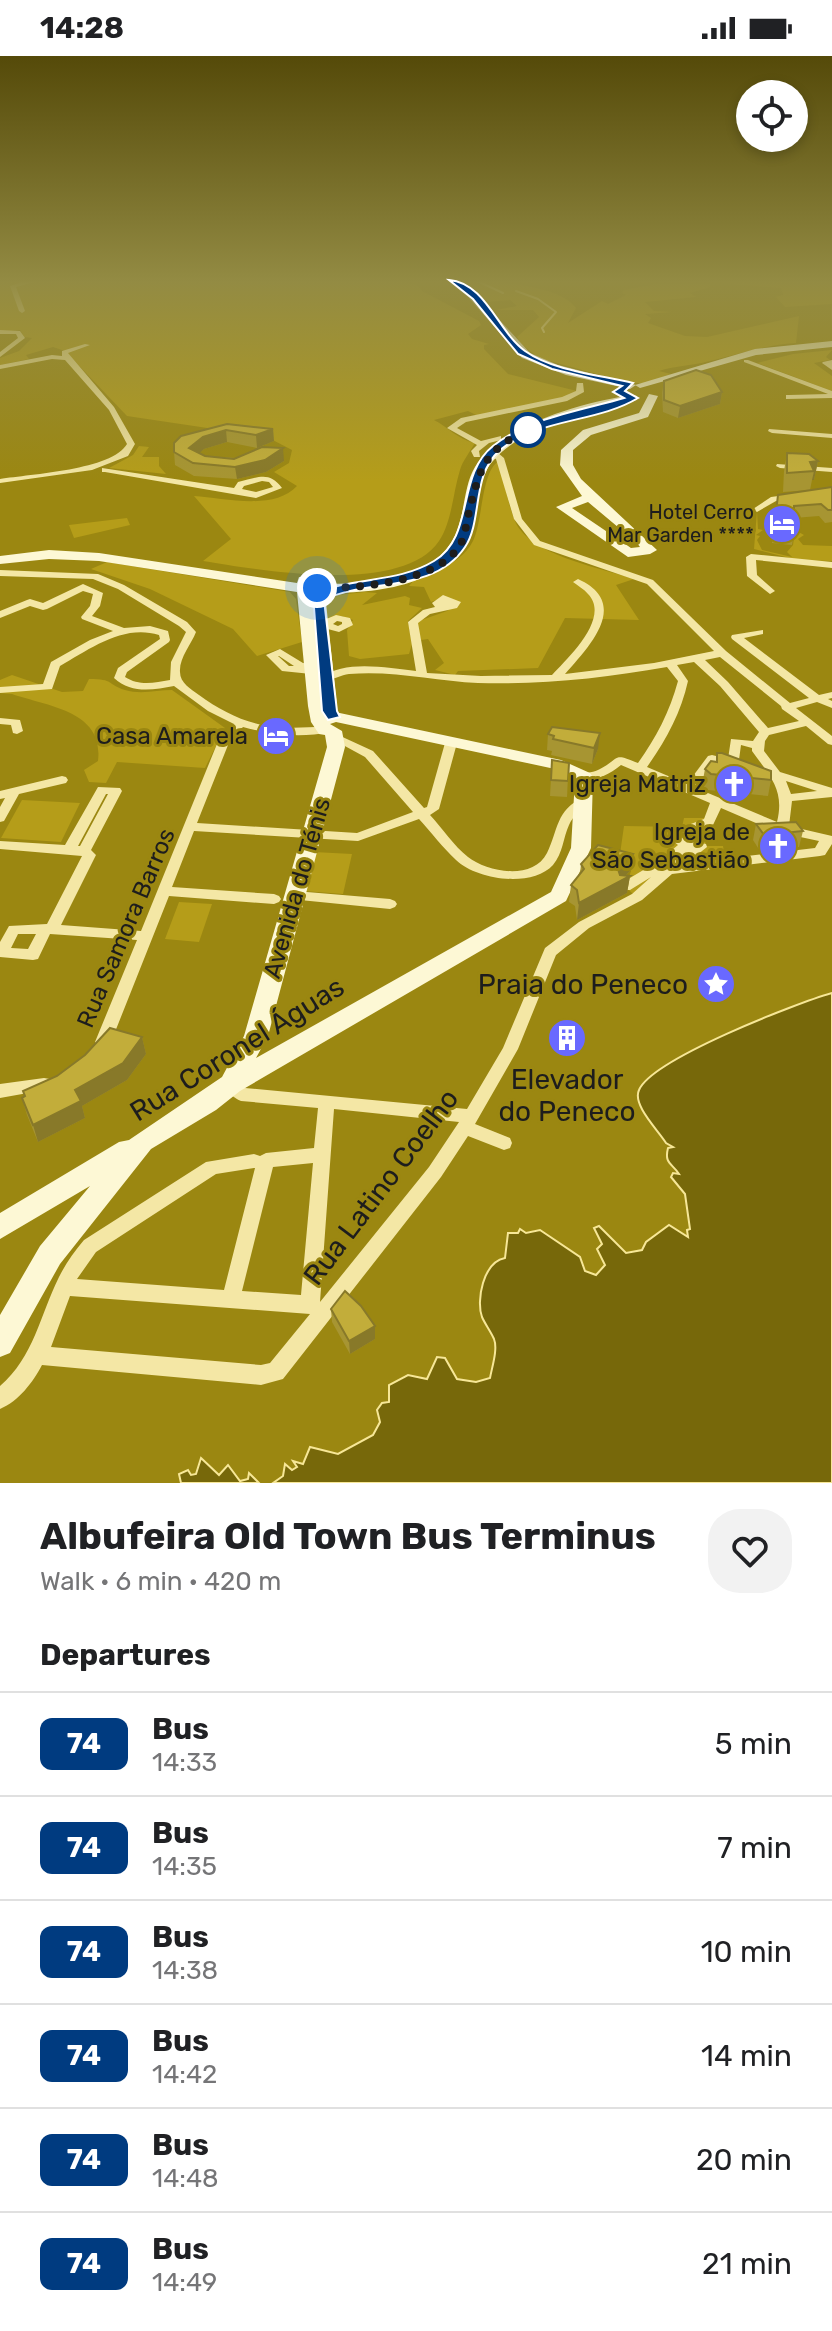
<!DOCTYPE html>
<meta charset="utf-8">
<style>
body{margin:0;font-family:Rubik,sans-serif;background:#f2f2f2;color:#202124;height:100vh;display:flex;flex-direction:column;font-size:30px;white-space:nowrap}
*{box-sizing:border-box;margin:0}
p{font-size:26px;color:#757577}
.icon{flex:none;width:44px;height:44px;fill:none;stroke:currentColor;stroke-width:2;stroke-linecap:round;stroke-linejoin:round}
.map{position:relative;height:1427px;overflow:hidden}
.side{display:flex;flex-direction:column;background:#fff;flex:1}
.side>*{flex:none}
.badge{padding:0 16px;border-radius:12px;font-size:28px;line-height:52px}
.buttons{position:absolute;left:736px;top:24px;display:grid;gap:16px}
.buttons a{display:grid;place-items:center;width:72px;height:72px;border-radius:50%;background:#fff;box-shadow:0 4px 12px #0003;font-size:40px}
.you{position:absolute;width:40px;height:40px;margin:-20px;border:6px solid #fff;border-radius:50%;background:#1a73e8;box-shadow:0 0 0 12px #1a73e833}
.map>.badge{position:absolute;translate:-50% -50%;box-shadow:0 0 0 4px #fff}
h2{padding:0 40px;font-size:30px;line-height:72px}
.round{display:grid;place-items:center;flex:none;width:84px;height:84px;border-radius:32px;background:#f2f2f2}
.overview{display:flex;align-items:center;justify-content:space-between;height:136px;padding:0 40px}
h1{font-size:38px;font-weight:700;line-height:60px}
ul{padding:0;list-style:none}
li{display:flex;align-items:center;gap:24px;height:104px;padding:0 40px;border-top:2px solid #e0e0e0}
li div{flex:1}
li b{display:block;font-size:30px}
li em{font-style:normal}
li .badge{min-width:88px;font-weight:700;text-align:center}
.status{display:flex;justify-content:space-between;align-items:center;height:56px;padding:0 40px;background:#fff;direction:ltr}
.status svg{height:22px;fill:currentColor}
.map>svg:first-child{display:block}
.green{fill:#b59d19}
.water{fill:#77680a;stroke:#f7e797;stroke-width:2}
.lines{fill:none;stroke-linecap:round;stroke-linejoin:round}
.stream{stroke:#f7e797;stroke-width:2}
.street{fill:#f4e7a5;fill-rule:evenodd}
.secondary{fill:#fdf8d5;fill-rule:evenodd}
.primary{fill:#fffef3;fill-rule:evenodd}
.wall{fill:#a79532}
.shaded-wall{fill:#887929}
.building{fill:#c2ad3a;stroke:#887929;stroke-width:2}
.line{fill:#003b80;stroke:#fff;stroke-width:2}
.walk{stroke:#1d1d1d;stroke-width:8;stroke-dasharray:0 14.4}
.stop-dot{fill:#fff;stroke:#003b80;stroke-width:4}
.labels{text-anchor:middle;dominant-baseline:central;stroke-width:6;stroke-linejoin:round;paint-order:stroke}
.far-poi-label{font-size:20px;fill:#1d1d1d;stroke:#9b8711;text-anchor:end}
.poi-label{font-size:24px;fill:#1d1d1d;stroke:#9b8711;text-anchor:end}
.street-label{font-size:24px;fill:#1d1d1d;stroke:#9b8711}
.near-poi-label{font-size:28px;fill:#1d1d1d;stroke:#9b8711;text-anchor:end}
.near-street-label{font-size:28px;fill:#1d1d1d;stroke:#9b8711}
</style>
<div class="status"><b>14:28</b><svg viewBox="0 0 49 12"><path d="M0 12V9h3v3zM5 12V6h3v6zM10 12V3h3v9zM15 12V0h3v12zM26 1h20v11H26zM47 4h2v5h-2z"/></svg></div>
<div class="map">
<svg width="832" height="1427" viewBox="0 0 832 1427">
<rect width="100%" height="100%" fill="#9b8711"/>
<g class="green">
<path d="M0 225H399L417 229 422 235 479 265 481 269 468 278 472 283 489 288 484 289V293L508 318 577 335 564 343 480 361 468 355 434 364C448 371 457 383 475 387 470 396 463 404 460 414 453 436 452 466 439 485 402 540 259 514 203 505L231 483 194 440C224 442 274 455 297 430L274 416 289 407 292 394 267 381 127 360 65 295 53 291 26 299 29 303 0 309V302L19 295 32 282 24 281 20 274 0 276Z"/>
<path d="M458 225C487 225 559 227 576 252L568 267 602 245 608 248 626 239 622 237 624 234 656 228H710V231L690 237 696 241 645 246 654 255 672 256 645 258 651 262 648 267 685 280 707 281 799 260 796 287C765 289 739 298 710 305 690 310 674 310 659 315L671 318 645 327H629L539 302 521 288 517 281 539 261 533 254H496L517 250 510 244 487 246Z"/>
<path d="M832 225V248L785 251 776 241 783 239 781 232 719 227Z"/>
<path d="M832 294 826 301 830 304 814 307 832 320V335L757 307 793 298Z"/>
<path d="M139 390 149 391 142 401H159V410L166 418 109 412 133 399Z"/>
<path d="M499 405C504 424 507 446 515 465 529 499 601 512 634 523L616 529 639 564 565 562 538 612 458 615 455 619 435 614 444 607 428 583 421 584 416 566 447 555 459 546 445 541 431 546 424 531 409 530C421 513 458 515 473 485 483 465 481 415 499 405Z"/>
<path d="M757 455 758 473 763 474 756 479 760 480 757 484 762 494 792 501 787 496 793 489 795 474 804 479 798 483 803 489 832 490V505L797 504 754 493Z"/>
<path d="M127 462 130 469 74 482 69 469Z"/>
<path d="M107 506 290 536 296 543 302 586 257 600 233 573 150 533 91 513Z"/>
<path d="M365 536 377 537 362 549 405 540 410 542 409 549 422 552 408 565 412 588 409 598 360 603 349 600 347 574 353 564 342 560 326 563 325 548 338 539Z"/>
<path d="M12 619 62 636 83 635 89 623C115 623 106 628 125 634 141 639 157 634 172 634L225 672 205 712 117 706 106 727 89 726 84 714 98 705C104 655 50 651 12 638L0 637V624Z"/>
<path d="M22 744 80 747 61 786 1 782Z"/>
<path d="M684 762H710L705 790H723L725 802 663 810 633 838 626 831 631 815 618 812 624 770 682 771Z"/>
<path d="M314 796 352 798 343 838 304 835Z"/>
<path d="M179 846 212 848 199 886 165 883Z"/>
</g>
<g class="water">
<path d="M832 937V1427H273L283 1420 285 1408 292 1414 297 1411 293 1405 303 1408 310 1391 338 1398 373 1379 380 1366 377 1354 382 1347 389 1346V1329L408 1319 427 1323 437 1301 445 1302 457 1323 476 1326 490 1322C492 1311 498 1293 494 1283 491 1276 485 1268 482 1261 476 1245 483 1206 505 1202L508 1177H518L520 1173 526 1177 540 1174 580 1201 585 1215 596 1219 605 1209 597 1193 602 1188 594 1172 599 1170 626 1197 642 1194 646 1186 669 1169 688 1181 687 1174 690 1173 685 1138 671 1121 673 1117 679 1118C672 1107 664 1108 668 1092L673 1091 666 1087C658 1074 632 1049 639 1034 652 1003 797 947 832 937Z"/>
<path d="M201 1402 219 1419 228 1409 240 1425 248 1423 249 1417 259 1427H181L179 1418 188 1414 191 1419 196 1418Z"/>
</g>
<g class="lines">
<g class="stream">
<path d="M477 225 503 237"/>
<path d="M516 235 538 243 556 256 542 272 544 276"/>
</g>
<g class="street">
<path d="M25 225H38L16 231 25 255 22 257 19 255 10 230Z"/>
<path d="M0 274 20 275 25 282 0 301V296L18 282 16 278H0Z"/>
<path d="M85 288 90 289 68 297 114 351 135 388 128 400 92 414 0 427V423C31 418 112 414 127 388L109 354 65 304 52 303 0 313V309L52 299 62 300V295Z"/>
<path d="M744 304H748L832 335V342L786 343V339H789L828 338 744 306Z"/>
<path d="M832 304V314L822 307 823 306Z"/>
<path d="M577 327H583L584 336 567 345 466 366 457 372 481 385 501 380V384L489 387 479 395 480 401H474L471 395 477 389 447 372 461 362 562 341 576 335Z"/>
<path d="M769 373 832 378V382L772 377 768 375Z"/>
<path d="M492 397H498L504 402 522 463 540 485 653 524 726 595 790 647 809 642 732 583 731 581 732 579 763 574V578L744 582 819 639 832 636V642L828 643 832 645V652L817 646 796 652 832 680V689L828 688 806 670 769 679 765 685 764 695 780 716 832 732V741L792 745 789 770 832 780V788L825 799 820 800 672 818 642 844 589 872 556 899 518 993 475 1068 510 1082 512 1087 510 1092 504 1094 468 1080 441 1121 283 1323 261 1329 42 1309C33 1326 19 1345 0 1353V1330C34 1301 40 1259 59 1221 66 1207 74 1196 84 1184L206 1106 254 1098 260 1100 266 1097 314 1092 318 1052 241 1045C233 1042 227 1035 223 1028L225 1023C235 1020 239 1025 245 1032L467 1053 503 992 545 892 579 866 632 838 651 821 630 834H620L618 831 620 828 660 804 678 789 672 784 673 781C680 780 698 786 706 788L707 791 687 807 815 792 819 785 777 776 721 752 713 769 693 777H683L682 774 683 771 704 763 710 747 621 709C609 719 596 725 580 724L578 721 580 718C586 717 595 716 600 713 621 702 612 696 638 707 656 682 670 655 678 625L667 611C605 622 541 629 478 627 436 625 392 614 349 618 341 619 334 623 326 625L322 624 321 622C345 603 387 612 416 615L408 566 423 554 435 551 432 547 443 539 461 546 457 552 430 558 418 567 427 617 481 620 552 619C568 602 611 562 588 538 584 533 578 530 573 526L578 523C631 547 590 590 565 618L654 607 714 595 647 528 534 489 514 463 496 403 492 401ZM720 601 781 650 782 653 799 665 768 672 728 626 705 604ZM694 606 720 630 759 676 753 685 731 683 728 703 712 699 708 700 687 728 647 711C666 684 681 657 688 625L677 609ZM741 689 752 692V695C770 720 785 734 777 766L696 732 715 707 734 712 738 711ZM786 725 817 735 791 738ZM334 1053 459 1066 429 1111 320 1246ZM313 1107 301 1239 242 1235 273 1111ZM254 1112H255L224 1234 77 1223 96 1196 216 1118ZM70 1240 310 1258 270 1307 261 1309 51 1291Z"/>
<path d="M777 408 832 412V416L780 412 776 410Z"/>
<path d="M102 412 234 432 238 426C257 422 269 414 282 432L256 442 105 416H102ZM262 425 269 426 273 431 256 436 242 433 244 430Z"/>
<path d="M793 438 796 439V443L776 445 757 456 753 453 771 441Z"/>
<path d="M751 498 832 506V512L756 504 757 519 775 535 770 538 747 520 746 501Z"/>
<path d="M0 514 98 518 124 529 187 566 196 576C191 589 179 602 180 616 180 627 191 633 199 639 225 658 253 671 286 672 301 672 316 670 330 672L332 674 330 676C301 682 271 679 243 671L230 684 197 767 357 777 413 756 365 701 332 683 330 681 336 678 373 695 424 752 427 751 445 687 451 684 455 685 457 687 439 753 430 759C442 772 454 790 468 801 487 816 533 825 547 797 558 775 556 753 583 742L589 746C583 754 573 759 569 769 563 782 563 797 553 809 532 832 477 824 456 804 443 792 431 776 419 763L358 785 194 775 172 831 274 838 279 840 281 843 279 846 274 848 169 840 111 986 108 990 103 992 98 990 95 986 137 884 50 878 38 903 33 904 0 901V886L9 870 47 868 82 800 0 793V785L65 789 98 731 120 732 122 735 91 794 96 799 61 869 141 875 219 683 234 668 208 655 174 630C153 634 131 638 114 622L118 612 160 583 159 579C123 568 90 593 60 610L52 633 0 637V631L43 628 51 606 90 584 113 575 82 563 81 561 90 550 93 538 83 535 47 553 43 554 30 550 0 562V555L27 544 30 543 43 547 83 528 103 537 100 550 92 560 124 572 150 570 168 575 170 584 169 586 127 616 125 621C139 630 154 627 170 624L171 606 186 576 179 570 118 533 93 523 0 520ZM106 738H108L80 790H78ZM18 878H36L28 893 11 892Z"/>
<path d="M336 559 350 562 353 569 339 576 324 572V564ZM337 565 342 566V568L338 570 333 568Z"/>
<path d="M280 593 303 607 322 609V613L326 616 321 619 282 615 266 599ZM278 600H279L294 610H289Z"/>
<path d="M0 662 20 664 23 675 17 678 13 677 11 669 0 668Z"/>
<path d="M62 720 66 721 68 724 66 727 19 738 4 765 0 766V751L5 742 0 743V735Z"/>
<path d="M295 835 390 843 395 845 397 848 395 851 390 853 290 843 288 840 290 837Z"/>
<path d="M44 1022 50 1023 52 1028 50 1033 0 1042V1028Z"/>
</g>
<g class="secondary">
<path d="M832 285V291L756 299 640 332 635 329 755 293Z"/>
<path d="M649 338 658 340 648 361 591 379 573 394V409L581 423 657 494 650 498 628 501 556 451 582 440 560 409 561 394 583 374 639 357ZM588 446 637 487 640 491 631 492 572 452Z"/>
<path d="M633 339 637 340V344C592 354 525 368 493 405 479 420 480 443 474 462 455 529 386 537 325 537L337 651 335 655H326L327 658 335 656 561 704 590 717 593 721 591 792 566 845 240 1035 216 1054 151 1093 60 1208 10 1297 0 1301V1259L40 1190 90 1130 0 1183V1157L119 1086 129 1084 222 1021 244 980 327 691 325 679 319 678 311 666 308 650 297 536 99 505 49 503 0 508V500L49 494 99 497 297 527 299 521H309L311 528C359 528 436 529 457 475 465 455 464 429 475 411 500 369 587 345 633 339ZM336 666 555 713 575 723 571 792 551 836 256 1002 268 980 345 691 342 675 330 668Z"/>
</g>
<path class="primary" d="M447 225H459L475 237 530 297 558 309 636 329 630 333 566 319 522 302 468 241Z"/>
</g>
<g class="wall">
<path d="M832 248V274L831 254Z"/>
<path d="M664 325 722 336 720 348 678 362 663 356 662 337Z"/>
<path d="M227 368 273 373 274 385 257 392 227 386 204 393 199 397 205 400 284 405 266 416 237 423 194 420 175 409 174 396Z"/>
<path d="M787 397 818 405 814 424H812L810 434 783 436 784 415Z"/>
<path d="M832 431V466L825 467 819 460 794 462V476L792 489 772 487 778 439Z"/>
<path d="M548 678 598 693 592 708 551 699 552 695 547 694Z"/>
<path d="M717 697 771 724 768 740 708 734 702 729 705 713 716 705Z"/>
<path d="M552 704 568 725 567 741 550 740Z"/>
<path d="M756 768 803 775 799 791 760 795 753 784Z"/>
<path d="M633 798 631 814 625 820H630L627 837 577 864 575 850 569 846 571 829 580 818 581 808Z"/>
<path d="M142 981 146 998 127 1024 82 1050 85 1062 38 1086 27 1059 22 1042 25 1040 23 1035Z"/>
<path d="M331 1253 375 1270V1283L350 1298 332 1266Z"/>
</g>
<g class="shaded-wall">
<path d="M722 336 720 348 678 362 680 350Z"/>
<path d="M273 373 274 385 257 392 256 379Z"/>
<path d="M226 374 227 386 204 393 191 405 189 392 203 381Z"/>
<path d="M283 392 284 405 266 416 237 423 235 411Z"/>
<path d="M818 405 814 424H812L814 415 810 406Z"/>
<path d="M600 677 598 693 592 708 594 692Z"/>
<path d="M633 798 631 814 619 826 630 820 627 837 577 864 579 847Z"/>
<path d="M142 981 146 998 127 1024 82 1050 85 1062 38 1086 33 1069Z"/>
<path d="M375 1270V1283L350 1298 349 1285Z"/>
</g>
<g class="building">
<path d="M696 314 711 319 722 336 680 350 664 344V325Z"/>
<path d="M227 368 273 373 256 379 226 374 203 381 189 392 205 400 234 403 262 391 283 392 265 404 235 411 193 407 174 396V387L181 380Z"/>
<path d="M787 397 809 398 818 405 810 406 814 415 787 417Z"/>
<path d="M832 431V454H828L821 448 794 450V476L774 474 778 439Z"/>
<path d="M552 671 600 677 594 692 553 683 554 680 548 678Z"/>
<path d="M717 697H722L771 715V724L711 718 705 713 711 705 717 706Z"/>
<path d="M552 704 569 707 568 725 551 724Z"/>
<path d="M796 766 803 775 764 779 756 768Z"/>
<path d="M598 789 633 798 618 813 620 819 630 820 579 847 577 834 571 829 584 813 581 808Z"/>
<path d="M110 972 142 981 123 1007 75 1034 81 1045 33 1069 22 1042 25 1040 23 1035 57 1020 85 999Z"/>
<path d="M345 1235 361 1250 375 1270 349 1285 331 1253Z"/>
</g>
<linearGradient id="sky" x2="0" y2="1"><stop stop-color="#554a09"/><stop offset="0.53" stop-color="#938b43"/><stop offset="1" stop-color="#938b43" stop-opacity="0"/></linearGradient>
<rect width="832" height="425" fill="url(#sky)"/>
<path class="line" d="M449 224C486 227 498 276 525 295 553 315 600 319 633 327L625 335 638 342C597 367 539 362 500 394 471 419 483 464 465 491 434 538 366 522 324 544L337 655 340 661 328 664 322 655 313 539C351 520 396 528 434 505 475 481 456 419 493 390 528 362 583 354 624 342L613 336 622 330 552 313 518 298 473 243Z"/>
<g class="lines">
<path class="walk" d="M317 532C357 532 436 528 460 489 465 481 466 469 468 460 479 415 483 394 528 374"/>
</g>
<defs>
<g id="hotel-disc" transform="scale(2)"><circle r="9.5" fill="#6969ff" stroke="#9b8711"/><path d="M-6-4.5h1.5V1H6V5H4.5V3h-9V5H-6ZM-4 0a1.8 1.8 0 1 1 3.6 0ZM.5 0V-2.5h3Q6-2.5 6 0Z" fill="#fff"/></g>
<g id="church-disc" transform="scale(2)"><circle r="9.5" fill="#6969ff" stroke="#9b8711"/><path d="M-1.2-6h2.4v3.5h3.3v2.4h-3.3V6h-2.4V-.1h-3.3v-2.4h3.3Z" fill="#fff"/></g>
<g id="sight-disc" transform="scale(2)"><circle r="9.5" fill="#6969ff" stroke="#9b8711"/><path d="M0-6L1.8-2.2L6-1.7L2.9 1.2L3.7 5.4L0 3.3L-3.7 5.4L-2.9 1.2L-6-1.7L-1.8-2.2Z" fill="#fff"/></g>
<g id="building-disc" transform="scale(2)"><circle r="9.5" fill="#6969ff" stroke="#9b8711"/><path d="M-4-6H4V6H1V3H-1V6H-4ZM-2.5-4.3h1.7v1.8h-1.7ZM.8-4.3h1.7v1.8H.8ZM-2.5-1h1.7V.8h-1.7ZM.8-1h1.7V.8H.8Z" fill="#fff"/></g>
</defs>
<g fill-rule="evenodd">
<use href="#hotel-disc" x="782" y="468"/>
<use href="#hotel-disc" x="276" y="680"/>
<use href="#church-disc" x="734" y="728"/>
<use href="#church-disc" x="778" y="790"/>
<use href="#sight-disc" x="716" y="928"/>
<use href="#building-disc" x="567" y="982"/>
</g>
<circle class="stop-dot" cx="528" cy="374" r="16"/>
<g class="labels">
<g class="far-poi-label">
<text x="754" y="456">Hotel Cerro<tspan x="754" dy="23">Mar Garden ****</tspan></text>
</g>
<g class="poi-label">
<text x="248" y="680">Casa Amarela</text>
<text x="706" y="728">Igreja Matriz</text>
<text x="750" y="776">Igreja de<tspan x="750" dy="28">São Sebastião</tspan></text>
</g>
<g class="street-label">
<text transform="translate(297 832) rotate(-74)">Avenida do Ténis</text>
<text transform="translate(126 872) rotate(-67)">Rua Samora Barros</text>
</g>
<g class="near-poi-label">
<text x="688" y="928">Praia do Peneco</text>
<text x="567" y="1023" text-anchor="middle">Elevador<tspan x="567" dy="32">do Peneco</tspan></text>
</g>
<g class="near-street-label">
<text transform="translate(237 993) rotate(-32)">Rua Coronel Águas</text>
<text transform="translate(381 1131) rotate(-53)">Rua Latino Coelho</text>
</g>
</g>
</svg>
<div class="buttons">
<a><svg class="icon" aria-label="locate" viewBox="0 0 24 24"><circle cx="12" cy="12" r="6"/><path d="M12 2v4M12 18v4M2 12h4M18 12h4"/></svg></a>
</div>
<div class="you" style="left:317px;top:532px"></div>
</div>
<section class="side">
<div class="overview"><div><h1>Albufeira Old Town Bus Terminus</h1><p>Walk · 6 min · 420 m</p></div><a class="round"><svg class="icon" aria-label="heart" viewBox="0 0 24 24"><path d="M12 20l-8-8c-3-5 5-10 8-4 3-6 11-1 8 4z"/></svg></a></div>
<h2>Departures</h2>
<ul>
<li><span class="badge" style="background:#003b80;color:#fff">74</span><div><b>Bus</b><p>14:33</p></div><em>5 min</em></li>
<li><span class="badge" style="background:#003b80;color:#fff">74</span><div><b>Bus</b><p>14:35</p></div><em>7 min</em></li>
<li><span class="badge" style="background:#003b80;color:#fff">74</span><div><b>Bus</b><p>14:38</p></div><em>10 min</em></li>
<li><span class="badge" style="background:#003b80;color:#fff">74</span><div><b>Bus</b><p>14:42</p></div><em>14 min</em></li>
<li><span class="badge" style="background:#003b80;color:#fff">74</span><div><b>Bus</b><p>14:48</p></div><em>20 min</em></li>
<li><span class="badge" style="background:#003b80;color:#fff">74</span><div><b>Bus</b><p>14:49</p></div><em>21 min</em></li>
</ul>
</section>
